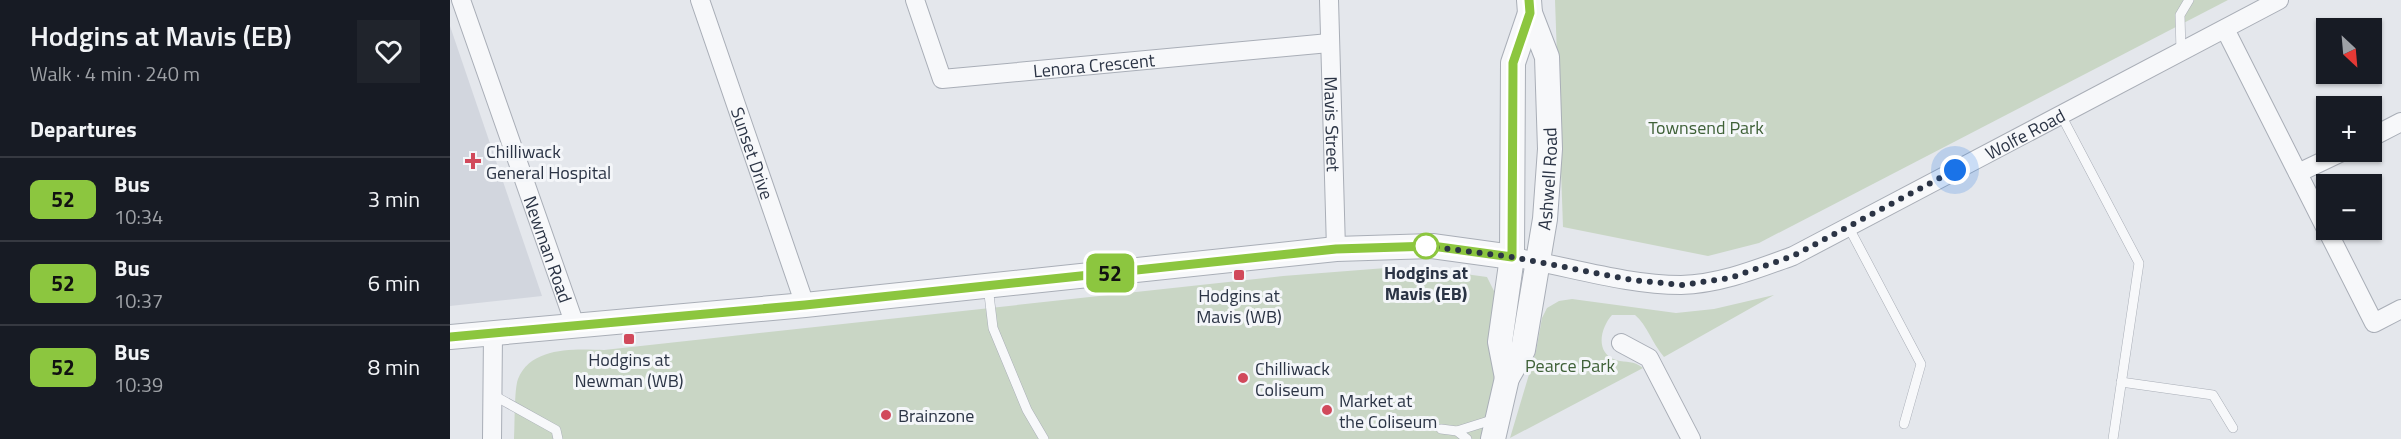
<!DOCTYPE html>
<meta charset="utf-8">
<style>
body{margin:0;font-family:"Titillium Web",sans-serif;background:#20242c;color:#f1f3f6;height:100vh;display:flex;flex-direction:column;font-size:22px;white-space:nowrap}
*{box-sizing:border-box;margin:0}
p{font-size:20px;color:#9ea1a6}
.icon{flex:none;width:33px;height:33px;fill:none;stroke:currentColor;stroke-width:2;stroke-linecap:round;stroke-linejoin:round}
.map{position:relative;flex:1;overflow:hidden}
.side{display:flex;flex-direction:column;background:#171b24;width:450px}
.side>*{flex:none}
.badge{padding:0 12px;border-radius:9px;font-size:21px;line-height:39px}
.needle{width:39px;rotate:154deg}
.buttons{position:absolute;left:1866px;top:18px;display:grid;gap:12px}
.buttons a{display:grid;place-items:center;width:66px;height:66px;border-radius:0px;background:#171b24;box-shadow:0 2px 4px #0004;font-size:30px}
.you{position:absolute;width:30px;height:30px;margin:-15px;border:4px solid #fff;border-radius:50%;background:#1a73e8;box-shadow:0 0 0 9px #1a73e833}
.map>.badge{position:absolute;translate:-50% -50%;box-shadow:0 0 0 3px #fff}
h2{padding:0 30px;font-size:22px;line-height:54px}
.round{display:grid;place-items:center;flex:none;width:63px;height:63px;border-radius:0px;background:#20242c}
.head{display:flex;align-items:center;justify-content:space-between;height:102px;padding:0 30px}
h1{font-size:28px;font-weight:600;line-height:45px}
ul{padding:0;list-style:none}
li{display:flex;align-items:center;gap:18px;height:84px;padding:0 30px;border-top:2px solid #363941}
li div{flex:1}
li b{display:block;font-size:22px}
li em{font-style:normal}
li .badge{min-width:66px;font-weight:700;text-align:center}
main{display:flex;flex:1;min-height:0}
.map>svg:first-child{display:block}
.built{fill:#d2d6de}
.green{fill:#c9d6c5}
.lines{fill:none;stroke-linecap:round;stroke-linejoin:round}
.service-casing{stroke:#a9aeb7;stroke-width:10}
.minor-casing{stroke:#a9aeb7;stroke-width:20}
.tertiary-casing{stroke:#a9aeb7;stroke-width:26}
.service{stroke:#f7f8fa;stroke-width:9}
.minor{stroke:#f7f8fa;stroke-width:18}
.tertiary{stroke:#f7f8fa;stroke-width:24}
.line-casing{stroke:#fff;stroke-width:14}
.line{stroke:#8cc63f;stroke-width:9}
.walk{stroke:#2b3445;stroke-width:6;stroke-dasharray:0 10.8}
.poi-dot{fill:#d1495b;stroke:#f4f6f9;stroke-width:2}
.stop-dot{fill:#fff;stroke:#8cc63f;stroke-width:3}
.labels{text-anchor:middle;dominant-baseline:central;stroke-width:6;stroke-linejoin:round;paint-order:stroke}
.street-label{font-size:18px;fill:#2b3445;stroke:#f4f6f9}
.park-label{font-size:18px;fill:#3f6138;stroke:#f4f6f9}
.poi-label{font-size:18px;fill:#2b3445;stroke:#f4f6f9;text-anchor:start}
.stop-label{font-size:18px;font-weight:bold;fill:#2b3445;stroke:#f4f6f9}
</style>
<main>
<section class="side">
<div class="head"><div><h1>Hodgins at Mavis (EB)</h1><p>Walk · 4 min · 240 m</p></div><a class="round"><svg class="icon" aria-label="heart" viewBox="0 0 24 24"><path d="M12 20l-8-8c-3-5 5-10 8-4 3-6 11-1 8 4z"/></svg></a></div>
<h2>Departures</h2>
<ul>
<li><span class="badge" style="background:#8cc63f;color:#111">52</span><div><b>Bus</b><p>10:34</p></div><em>3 min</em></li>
<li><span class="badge" style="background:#8cc63f;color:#111">52</span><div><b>Bus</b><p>10:37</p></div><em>6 min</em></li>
<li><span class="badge" style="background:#8cc63f;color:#111">52</span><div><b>Bus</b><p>10:39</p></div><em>8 min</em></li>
</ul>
</section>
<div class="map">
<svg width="1951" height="439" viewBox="0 0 1951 439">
<rect width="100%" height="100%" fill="#e4e7ec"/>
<path class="built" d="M0 26 92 296 0 306Z"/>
<g class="green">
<path d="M1105 0H1778L1309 243 1258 256 1113 227Z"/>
<path d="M936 268 978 269 1037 277 1051 305 1047 365 1037 439H64C65 425 64 390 68 379 81 346 126 349 154 350L833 276Z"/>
<path d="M1324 295 1214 357C1202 343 1197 325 1185 315H1162C1151 327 1144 353 1166 360 1177 363 1183 360 1193 368L1060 438 1086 351 1092 318 1097 308 1109 301 1122 299 1226 313 1264 309Z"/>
</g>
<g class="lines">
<g class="service-casing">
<g id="service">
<path d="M1731 52 1730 15 1739 0"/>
<path d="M1611 115 1689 263 1663 439"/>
<path d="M1398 226 1471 364 1454 424"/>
<path d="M538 286 543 328 577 410 594 439"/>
<path d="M1671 382 1763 395 1783 428"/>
<path d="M43 395 106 430 108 439"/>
<path d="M991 429 1007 431 1017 439"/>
<path d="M1007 431 1045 419"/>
</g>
</g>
<g class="minor-casing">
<g id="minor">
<path id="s1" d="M11 0 126 328"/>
<path id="s2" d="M250 0 355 305"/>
<path id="s3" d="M465 0 492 79 879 43"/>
<path id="s4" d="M879 0 886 249"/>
<path d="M1775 29 1876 229"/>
<path d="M1922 137 1951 122"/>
<path d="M1848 173 1892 152"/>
<path d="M1877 230 1924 323 1951 309"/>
<path id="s5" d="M1062 257C1118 266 1175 285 1231 285 1270 284 1307 269 1343 256L1829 0"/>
<path d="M1171 343 1199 358 1241 439"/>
<path d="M42 439 43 334"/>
</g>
</g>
<g class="tertiary-casing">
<g id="tertiary">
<path d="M0 337 355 305 886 249 982 246 1062 257"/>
<path d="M1057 378 1050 342 1062 257 1063 63 1080 13"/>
<path id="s6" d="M1043 439 1057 378 1073 350 1095 219 1100 149 1097 57 1080 13 1079 0"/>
</g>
</g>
<use href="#service" class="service"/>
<use href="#minor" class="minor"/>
<use href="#tertiary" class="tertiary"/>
</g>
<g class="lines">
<g class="line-casing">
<path id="line" d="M0 337 355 305 886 249 982 246 1062 257 1063 63 1080 13 1079 0"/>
</g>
<use href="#line" class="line"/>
<path class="walk" d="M976 246 1062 257 1182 280 1232 285 1280 278 1343 256 1505 170"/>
</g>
<g class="poi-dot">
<path d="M20 152h6v6h6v6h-6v6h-6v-6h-6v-6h6z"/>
<rect x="783" y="269" width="12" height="12" rx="3"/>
<rect x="173" y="333" width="12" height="12" rx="3"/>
<circle cx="793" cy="378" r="6"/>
<circle cx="877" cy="410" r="6"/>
<circle cx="436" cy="415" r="6"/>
</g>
<circle class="stop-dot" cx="976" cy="246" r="12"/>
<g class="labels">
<g class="street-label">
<text stroke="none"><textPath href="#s3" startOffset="236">Lenora Crescent</textPath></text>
<text stroke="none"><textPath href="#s4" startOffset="124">Mavis Street</textPath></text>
<text stroke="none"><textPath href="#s5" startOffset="550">Wolfe Road</textPath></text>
<text stroke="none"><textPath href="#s2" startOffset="162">Sunset Drive</textPath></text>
<text stroke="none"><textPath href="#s6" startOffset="268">Ashwell Road</textPath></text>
<text stroke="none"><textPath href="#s1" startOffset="264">Newman Road</textPath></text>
</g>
<g class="park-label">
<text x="1256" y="127">Townsend Park</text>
<text x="1120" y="365">Pearce Park</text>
</g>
<g class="poi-label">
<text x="36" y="151">Chilliwack<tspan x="36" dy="21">General Hospital</tspan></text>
<text x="789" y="295" text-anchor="middle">Hodgins at<tspan x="789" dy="21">Mavis (WB)</tspan></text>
<text x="179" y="359" text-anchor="middle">Hodgins at<tspan x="179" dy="21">Newman (WB)</tspan></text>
<text x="805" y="368">Chilliwack<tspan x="805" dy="21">Coliseum</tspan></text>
<text x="889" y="400">Market at<tspan x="889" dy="21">the Coliseum</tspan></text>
<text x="448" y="415">Brainzone</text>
</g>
<g class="stop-label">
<text x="976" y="272">Hodgins at<tspan x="976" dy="21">Mavis (EB)</tspan></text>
</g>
</g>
</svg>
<div class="buttons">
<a><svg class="needle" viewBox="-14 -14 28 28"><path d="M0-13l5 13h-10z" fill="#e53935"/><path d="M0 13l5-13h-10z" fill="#9ea1a6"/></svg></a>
<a>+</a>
<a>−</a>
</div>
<div class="you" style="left:1505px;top:170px"></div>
<b class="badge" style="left:660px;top:273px;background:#8cc63f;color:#111">52</b>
</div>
</main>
